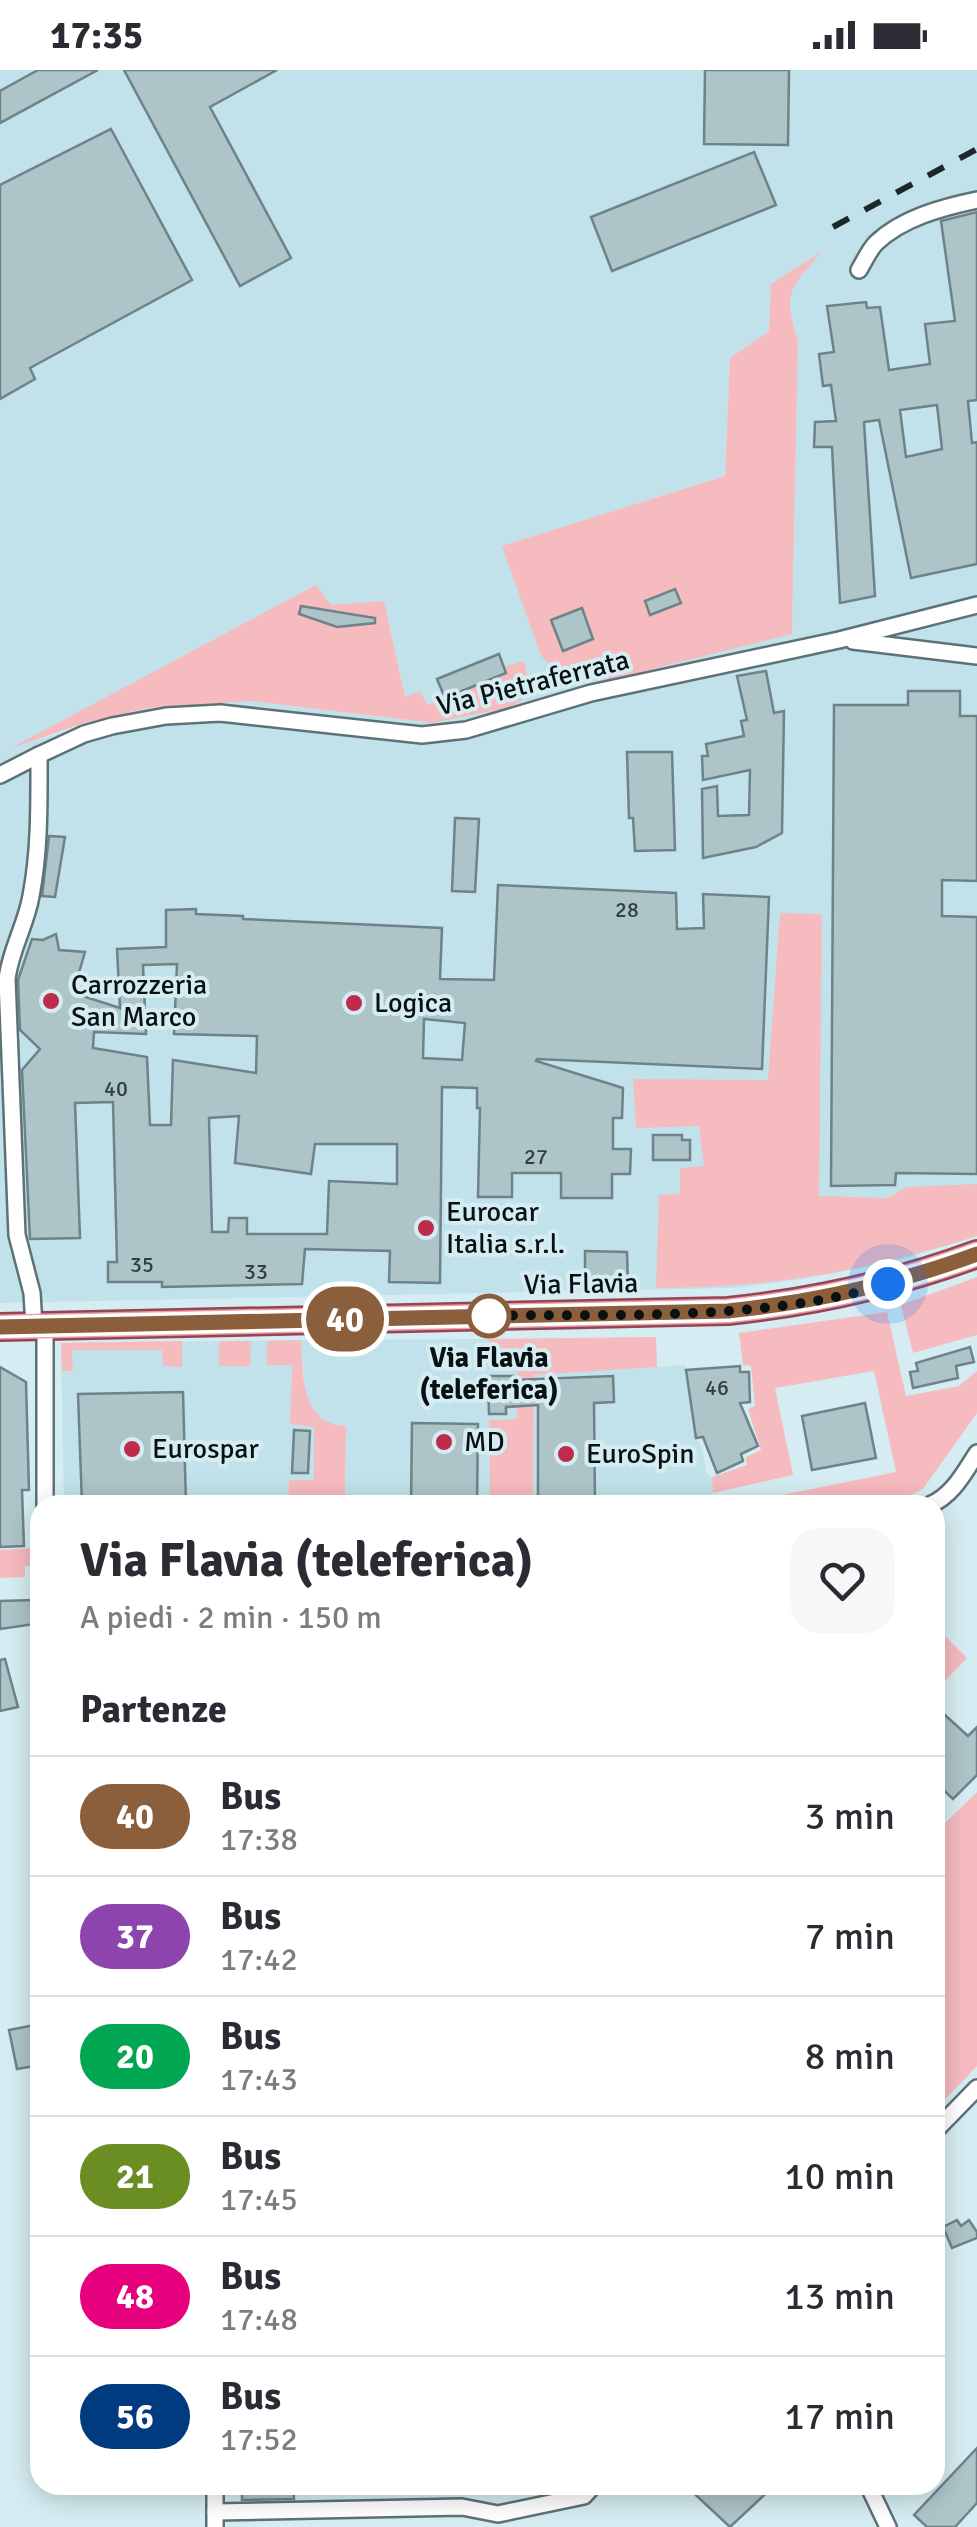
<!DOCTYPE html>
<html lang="it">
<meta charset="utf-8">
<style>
body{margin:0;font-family:Signika,sans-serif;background:#f7f7f7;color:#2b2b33;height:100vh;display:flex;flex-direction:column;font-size:38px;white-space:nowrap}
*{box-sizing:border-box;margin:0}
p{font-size:32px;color:#7c7c81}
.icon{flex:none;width:55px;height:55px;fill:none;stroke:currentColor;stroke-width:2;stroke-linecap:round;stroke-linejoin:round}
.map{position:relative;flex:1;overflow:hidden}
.drawer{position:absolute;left:30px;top:1425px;width:915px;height:1000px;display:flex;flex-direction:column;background:#fff;border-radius:30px;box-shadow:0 5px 25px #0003}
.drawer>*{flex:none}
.badge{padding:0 20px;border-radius:32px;font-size:35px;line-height:65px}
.you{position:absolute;width:50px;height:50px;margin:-25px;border:8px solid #fff;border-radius:50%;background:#1a73e8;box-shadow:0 0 0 15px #1a73e833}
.map>.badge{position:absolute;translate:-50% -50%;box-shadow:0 0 0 5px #fff}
h2{padding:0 50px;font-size:38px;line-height:90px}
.round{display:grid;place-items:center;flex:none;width:105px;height:105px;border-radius:30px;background:#f7f7f7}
.overview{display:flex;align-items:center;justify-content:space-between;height:170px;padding:0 50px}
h1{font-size:48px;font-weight:700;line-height:75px}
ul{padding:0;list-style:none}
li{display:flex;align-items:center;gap:30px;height:120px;padding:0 50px;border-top:2px solid #e1e1e2}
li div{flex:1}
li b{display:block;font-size:38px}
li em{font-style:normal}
li .badge{min-width:110px;font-weight:700;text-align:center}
.status{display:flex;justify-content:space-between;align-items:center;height:70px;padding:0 50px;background:#fff;direction:ltr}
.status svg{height:28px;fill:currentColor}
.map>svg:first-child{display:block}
.built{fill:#c1e2ea;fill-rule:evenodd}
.green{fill:#f6bbbf}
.building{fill:#adc4c9;stroke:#6e8389;stroke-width:2.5;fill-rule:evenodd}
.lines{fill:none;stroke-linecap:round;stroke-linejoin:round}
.street-casing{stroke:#5d7277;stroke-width:20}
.primary-casing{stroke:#944552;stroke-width:30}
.street{stroke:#fff;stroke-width:15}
.primary{stroke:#eca0ac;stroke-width:25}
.rail{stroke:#1e282a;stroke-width:6;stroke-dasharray:18 18;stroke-linecap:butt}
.line-casing{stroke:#fff;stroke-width:22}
.line{stroke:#8b5e3c;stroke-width:15}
.walk{stroke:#091113;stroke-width:10;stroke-dasharray:0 18}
.poi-dot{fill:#bd2c4d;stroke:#d5edf2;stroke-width:4}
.stop-dot{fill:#fff;stroke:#8b5e3c;stroke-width:5}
.labels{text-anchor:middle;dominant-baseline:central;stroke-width:8;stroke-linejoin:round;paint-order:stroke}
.number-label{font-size:22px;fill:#323e40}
.street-label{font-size:28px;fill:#091113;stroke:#d5edf2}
.poi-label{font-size:28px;fill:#091113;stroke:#d5edf2;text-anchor:start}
.stop-label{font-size:28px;font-weight:bold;fill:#091113;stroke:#d5edf2}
</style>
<div class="status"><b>17:35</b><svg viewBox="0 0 49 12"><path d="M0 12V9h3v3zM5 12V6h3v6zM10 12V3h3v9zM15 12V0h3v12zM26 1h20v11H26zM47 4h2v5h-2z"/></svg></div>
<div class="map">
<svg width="977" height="2457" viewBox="0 0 977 2457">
<rect width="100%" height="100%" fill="#d5edf2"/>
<g class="built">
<path d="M0 0H977V1166L896 1191 809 1208 734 1218 0 1233ZM818 184 792 219 788 239 798 271 792 564 503 476 725 406 730 288 769 261 771 214ZM384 531 405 627 426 635 506 603 505 598 524 628 432 653 251 631 148 638 19 675 57 655Z"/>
<path d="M489 1269 488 1299 517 1301V1349L489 1351 490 1435 345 1432 346 1356 332 1355 319 1349 310 1333 305 1319 301 1270Z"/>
<path d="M292 1270 291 1354 314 1356V1411H289L288 1435H64L61 1273Z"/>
<path d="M685 1295 696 1368 702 1378 706 1402 712 1407 713 1423 686 1435H533L534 1305Z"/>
</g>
<g class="green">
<path d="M821 182C790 221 782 221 798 271L792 564 613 609 570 612 541 586 502 476 725 406 730 288 769 261 771 214Z"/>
<path d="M316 515 331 535 384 531 405 627 420 621 427 635 506 603 504 597 524 591 530 617 524 628 511 637 432 653 251 631 148 638 81 654 9 679Z"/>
<path d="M780 843 822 844 819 1126 887 1128 907 1117 977 1114V1166C865 1201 773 1218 656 1218L659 1125 680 1124V1098L704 1096 699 1056 636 1058 633 1009 768 1010Z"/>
<path d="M977 1207V1265L913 1283 901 1235Z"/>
<path d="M887 1242 906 1326 959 1316 977 1301V1343L923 1419 903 1429 871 1435H732L896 1402 874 1301 775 1318 793 1405 713 1423 712 1407 747 1395 746 1387 761 1380 748 1339 755 1336 751 1296 743 1295 739 1263Z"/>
<path d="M656 1267 657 1297 534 1305 533 1435H490L489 1350 517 1349V1301L488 1299 489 1269Z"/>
<path d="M301 1270C303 1305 301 1354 346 1356L345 1432 393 1435H288L289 1410H314V1357L290 1354 292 1295H267V1271Z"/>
<path d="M182 1271V1297L163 1296 162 1280H72L73 1301H62L61 1273Z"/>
<path d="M219 1271H251L250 1296H219Z"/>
<path d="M32 1478 34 1496H25V1507L0 1508V1480Z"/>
<path d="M935 1556 967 1588 935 1621Z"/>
<path d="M977 1722V1996L935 2040V1756L939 1759Z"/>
</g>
<g class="building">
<path d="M38 0H98L0 53V21Z"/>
<path d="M124 0H277L210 37 291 188 240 216Z"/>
<path d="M705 0H789L788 75 704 74Z"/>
<path d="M111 59 192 210 30 298 35 309 0 329V115Z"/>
<path d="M754 82 776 135 612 201 591 147Z"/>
<path d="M977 142V330L968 331 972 373 977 372V494L911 508 879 350 864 352 875 526 840 533 832 377H814L815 352 836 351 831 315 823 316 819 284 834 282 827 236 866 232 867 238 880 237 889 300 930 294 925 254 955 251 941 151ZM937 335 942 379 906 387 900 340Z"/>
<path d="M675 519 681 533 650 545 645 531Z"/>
<path d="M301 536 375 548V553L337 557 299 544Z"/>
<path d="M582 538 593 569 563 581 551 550Z"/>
<path d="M499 584 506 603 445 628 437 609Z"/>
<path d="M766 601 774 643 784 641 782 763 756 777 703 788 702 719 717 716 718 746 749 745 750 700 703 710 702 686H708L706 674 744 666 741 651 747 650 737 606Z"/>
<path d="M908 621H960V646H977V811L942 810V846L977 847V1104L896 1103 895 1115 831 1116 834 635H908Z"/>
<path d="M627 682H672L675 780 635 781 633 748H629Z"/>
<path d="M455 748 479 749 475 822 452 821Z"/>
<path d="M49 766 65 767 55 827 42 826Z"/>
<path d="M498 815 676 823 677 859 704 858 703 824 769 827 762 999 537 989 536 991 623 1018 622 1048H613V1079H631L630 1104H612V1128H561V1103H512V1127H478L480 1038H477V1018L442 1017 440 1213 389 1212 390 1181 305 1179 302 1214 162 1217V1212H108V1192H117L113 1032 75 1033 80 1168 30 1169 22 1000 40 979 20 960 18 910 32 869 43 870 56 864 59 880 85 882 73 923 120 938 117 879 166 877V840L196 839V844L243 846V849L442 858 440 909 494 910ZM177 894 174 964 257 966 256 1003 173 990 171 1055H150L147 987 93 978 94 962 146 964 143 895ZM424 949 465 953 462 990 423 988ZM239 1046 235 1093 311 1104 315 1074H397V1114L329 1111 327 1164H247V1148H229L228 1162H212L209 1048Z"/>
<path d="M653 1065H682V1070H690V1090H653Z"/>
<path d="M585 1181 627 1182 628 1213H585Z"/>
<path d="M970 1277 974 1292 956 1296 958 1308 913 1318 910 1302 918 1301 916 1293Z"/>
<path d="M740 1296V1302H749L750 1332 740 1333 758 1376 741 1384 743 1391 717 1403 703 1367 696 1368 686 1300Z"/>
<path d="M0 1297 26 1312 29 1420H22L24 1476 0 1477Z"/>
<path d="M488 1306H514V1310L613 1306 614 1332 594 1333 595 1435H538V1335L506 1337V1344H489Z"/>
<path d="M183 1322 186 1435H82L78 1324Z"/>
<path d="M865 1333 876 1388 812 1400 802 1346Z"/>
<path d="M412 1353 478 1354 477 1435H411Z"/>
<path d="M294 1360 310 1361 308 1403H292Z"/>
<path d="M35 1530V1554L0 1559V1531Z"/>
<path d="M5 1589 18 1637 0 1641V1590Z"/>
<path d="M935 1636 968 1666 977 1657V1705L953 1729 935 1712V1699L943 1691 935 1683Z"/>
<path d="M40 1954V1995L17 1999 9 1960Z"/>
<path d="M957 2150 961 2156 969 2150 977 2162V2168L952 2178 943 2157Z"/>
<path d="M977 2378V2433L955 2457H927L914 2445Z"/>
<path d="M274 2415H293L294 2429 242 2430V2418Z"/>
<path d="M685 2415H775L730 2457Z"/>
</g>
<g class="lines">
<g class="street-casing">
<g id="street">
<path d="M859 200C864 192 869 180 876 173 902 148 943 137 977 130"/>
<path d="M853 571 977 586"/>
<path d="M0 705 39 685"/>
<path d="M34 1256 32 1223 17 1165 7 909C10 881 26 855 31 826 40 779 39 732 39 685L84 664 112 656 166 646 220 643 422 665 466 660 591 623 839 570 977 535"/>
<path d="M45 1256V1435"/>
<path d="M930 1435C953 1425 964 1403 977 1383"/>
<path d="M935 2061 977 2018"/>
<path d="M868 2415 888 2457"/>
<path d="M215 2442 462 2437 498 2444 584 2426 594 2415"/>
<path d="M215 2457V2415"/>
</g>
</g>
<g class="primary-casing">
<path id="primary" d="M0 1257 728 1241C814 1232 896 1214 977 1184"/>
</g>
<use href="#street" class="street"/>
<use href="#primary" class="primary"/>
<path class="rail" d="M833 157 977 79"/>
</g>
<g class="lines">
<g class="line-casing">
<path id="line" d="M0 1257 728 1241C814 1232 896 1214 977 1184"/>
</g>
<use href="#line" class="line"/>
<path class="walk" d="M489 1246H474C607 1243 760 1253 888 1214"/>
</g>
<g class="poi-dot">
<circle cx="51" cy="931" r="10"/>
<circle cx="354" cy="933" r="10"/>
<circle cx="426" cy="1158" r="10"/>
<circle cx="444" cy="1372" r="10"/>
<circle cx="132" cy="1379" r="10"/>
<circle cx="566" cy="1384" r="10"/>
</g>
<circle class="stop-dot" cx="489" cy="1246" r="20"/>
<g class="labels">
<g class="number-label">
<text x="627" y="839">28</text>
<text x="116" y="1018">40</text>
<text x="536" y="1086">27</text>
<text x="142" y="1194">35</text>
<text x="256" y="1201">33</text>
<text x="717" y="1317">46</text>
</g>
<g class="street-label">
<text transform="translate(533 613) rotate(-14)">Via Pietraferrata</text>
<text transform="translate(581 1214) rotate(-1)">Via Flavia</text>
</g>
<g class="poi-label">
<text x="71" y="915">Carrozzeria<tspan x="71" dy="32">San Marco</tspan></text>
<text x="374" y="933">Logica</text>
<text x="446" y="1142">Eurocar<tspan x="446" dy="32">Italia s.r.l.</tspan></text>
<text x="464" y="1372">MD</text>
<text x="152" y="1379">Eurospar</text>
<text x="586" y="1384">EuroSpin</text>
</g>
<g class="stop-label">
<text x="489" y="1288">Via Flavia<tspan x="489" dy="32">(teleferica)</tspan></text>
</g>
</g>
</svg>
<div class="you" style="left:888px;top:1214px"></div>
<b class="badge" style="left:345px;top:1249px;background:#8b5e3c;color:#fff">40</b>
<section class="drawer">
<div class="overview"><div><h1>Via Flavia (teleferica)</h1><p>A piedi · 2 min · 150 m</p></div><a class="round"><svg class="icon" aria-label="heart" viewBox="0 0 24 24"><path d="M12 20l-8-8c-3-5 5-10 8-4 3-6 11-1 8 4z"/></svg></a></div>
<h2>Partenze</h2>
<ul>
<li><span class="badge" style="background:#8b5e3c;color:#fff">40</span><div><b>Bus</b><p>17:38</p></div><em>3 min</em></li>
<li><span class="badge" style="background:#8e44ad;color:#fff">37</span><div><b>Bus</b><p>17:42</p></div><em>7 min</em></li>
<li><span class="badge" style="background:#00a651;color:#fff">20</span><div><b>Bus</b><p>17:43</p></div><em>8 min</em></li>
<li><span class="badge" style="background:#6b8e23;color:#fff">21</span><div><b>Bus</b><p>17:45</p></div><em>10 min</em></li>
<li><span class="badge" style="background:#e6007e;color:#fff">48</span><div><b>Bus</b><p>17:48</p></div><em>13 min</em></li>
<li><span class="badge" style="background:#003b80;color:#fff">56</span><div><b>Bus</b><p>17:52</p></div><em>17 min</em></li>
</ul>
</section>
</div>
